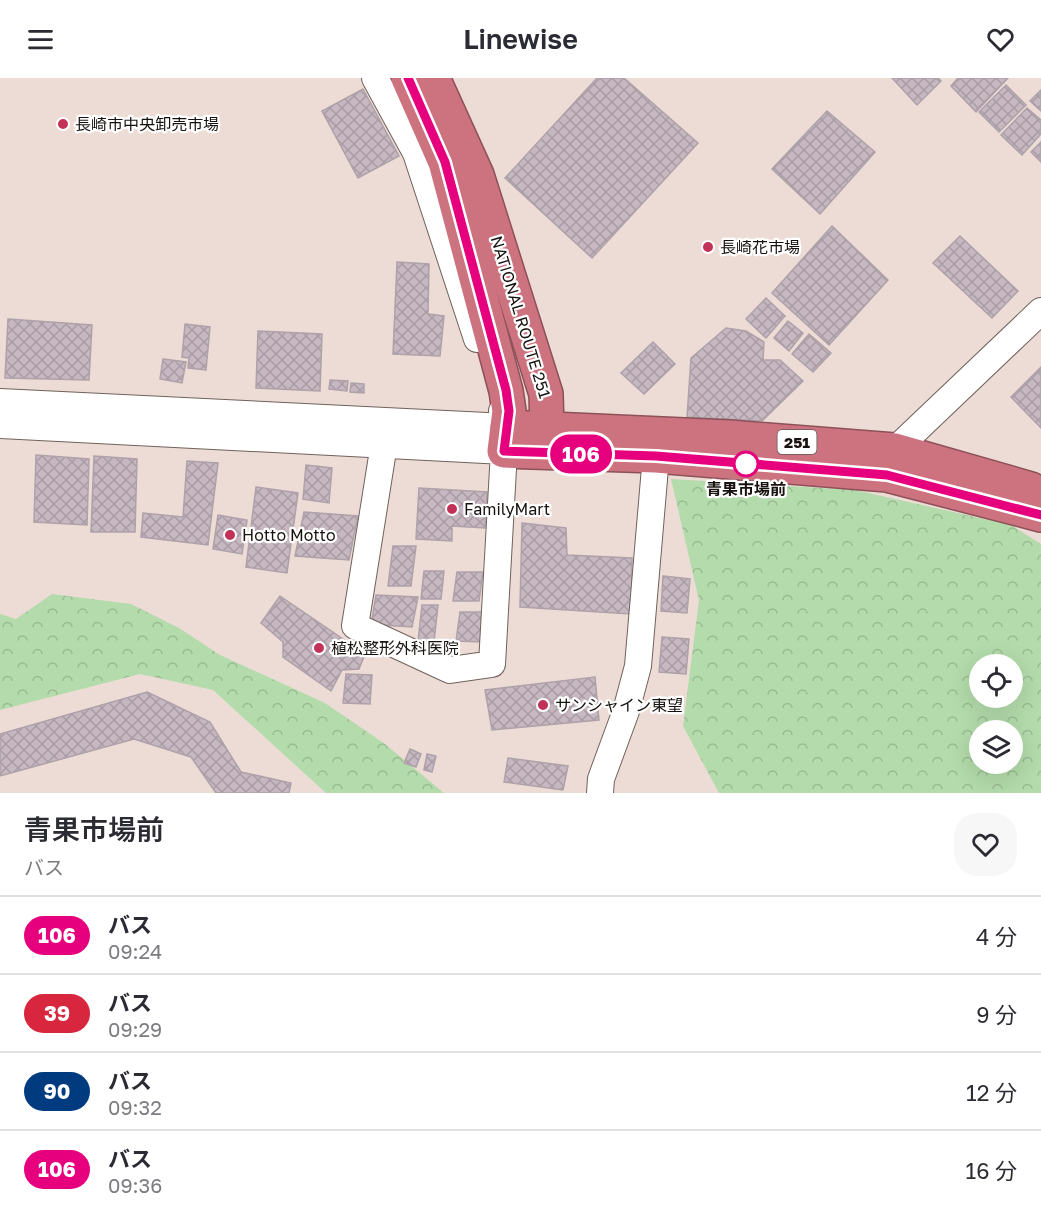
<!DOCTYPE html>
<html lang="ja">
<meta charset="utf-8">
<style>
body{margin:0;font-family:"Golos Text","Noto Sans JP",sans-serif;background:#f7f7f7;color:#2b2b33;height:100vh;display:flex;flex-direction:column;font-size:22px;white-space:nowrap}
*{box-sizing:border-box;margin:0}
p{font-size:20px;color:#7c7c81}
.icon{flex:none;width:33px;height:33px;fill:none;stroke:currentColor;stroke-width:2;stroke-linecap:round;stroke-linejoin:round}
.map{position:relative;height:715px;overflow:hidden}
.panel{display:flex;flex-direction:column;background:#fff;flex:1}
.panel>*{flex:none}
.badge{padding:0 12px;border-radius:20px;font-size:21px;line-height:39px}
.buttons{position:absolute;left:969px;top:576px;display:grid;gap:12px}
.buttons a{display:grid;place-items:center;width:54px;height:54px;border-radius:50%;background:#fff;box-shadow:0 6px 24px #0002;font-size:30px}
.map>.badge{position:absolute;translate:-50% -50%;box-shadow:0 0 0 3px #fff}
.round{display:grid;place-items:center;flex:none;width:63px;height:63px;border-radius:24px;background:#f7f7f7}
.headline{display:flex;align-items:center;justify-content:space-between;height:102px;padding:0 24px}
h1{font-size:28px;font-weight:600;line-height:45px}
ul{padding:0;list-style:none}
li{display:flex;align-items:center;gap:18px;height:78px;padding:0 24px;border-top:2px solid #e1e1e2}
li div{flex:1}
li b{display:block;font-size:22px}
li em{font-style:normal}
li .badge{min-width:66px;font-weight:700;text-align:center}
header{display:flex;justify-content:space-between;align-items:center;height:78px;padding:0 24px;background:#fff;font-size:27px;font-weight:600}
.map>svg:first-child{display:block}
.forest{fill:url(#forest-crowns);fill-rule:evenodd}
.building{fill:url(#building-cross-hatch);stroke:#afa1a9;stroke-width:1.5}
.lines{fill:none;stroke-linecap:round;stroke-linejoin:round}
.minor-casing{stroke:#70625b;stroke-width:28}
.highway-casing{stroke:#8d5158;stroke-width:36}
.minor{stroke:#fff;stroke-width:26}
.highway{stroke:#cc737f;stroke-width:33}
.line-casing{stroke:#fff;stroke-width:14}
.line{stroke:#e6007e;stroke-width:9}
.poi-dot{fill:#c23258;stroke:#fff;stroke-width:2}
.stop-dot{fill:#fff;stroke:#e6007e;stroke-width:3}
.labels{text-anchor:middle;dominant-baseline:central;stroke-width:4.5;stroke-linejoin:round;paint-order:stroke}
.shield{fill:#fff;stroke:#5d5957;stroke-width:1.5}
.shield-label{font-size:15px;font-weight:bold;fill:#17120f}
.poi-label{font-size:16px;fill:#17120f;stroke:#fff;text-anchor:start}
.street-label{font-size:16px;fill:#17120f;stroke:#fff}
.stop-label{font-size:16px;font-weight:bold;fill:#17120f;stroke:#fff}
</style>
<header><svg class="icon" aria-label="menu" viewBox="0 0 24 24"><path d="M4 6h16M4 12h16M4 18h16"/></svg>Linewise<svg class="icon" aria-label="heart" viewBox="0 0 24 24"><path d="M12 20l-8-8c-3-5 5-10 8-4 3-6 11-1 8 4z"/></svg></header>
<div class="map">
<svg width="1041" height="715" viewBox="0 0 1041 715">
<defs>
<pattern id="forest-crowns" width="20" height="18" patternUnits="userSpaceOnUse" patternTransform="scale(1.5)"><rect width="20" height="18" fill="#b3dbab"/><path d="M2 6a3 3 0 1 1 6 0M12 15a3 3 0 1 1 6 0" fill="none" stroke="#99bb92"/></pattern>
<pattern id="building-cross-hatch" width="8" height="8" patternUnits="userSpaceOnUse" patternTransform="scale(1.5)"><rect width="8" height="8" fill="#c6b7c0"/><path d="M0 0l8 8M0 8l8-8" fill="none" stroke="#a99ca4"/></pattern>
</defs>
<rect width="100%" height="100%" fill="#eddcd5"/>
<g class="forest">
<path d="M671 401 855 412 1011 447 1041 466V715H719L683 648 699 522ZM980 586H1012V620H980ZM980 652H1012V686H980Z"/>
<path d="M52 516 131 526 179 550 220 577 325 625 385 666 444 715H326L213 612 140 596 0 632V536L16 541Z"/>
</g>
<g class="building">
<path d="M597 0H624L698 65 592 180 505 100Z"/>
<path d="M892 0H938L941 3 917 27Z"/>
<path d="M958 0H1008L976 34 951 8Z"/>
<path d="M1006 7 1026 27 999 54 979 34Z"/>
<path d="M363 11 399 78 358 100 322 33Z"/>
<path d="M1041 12V33L1030 23Z"/>
<path d="M1027 30 1041 42V56L1022 77 1001 57Z"/>
<path d="M827 33 875 74 820 136 772 91Z"/>
<path d="M1041 64V84L1031 74Z"/>
<path d="M832 148 888 202 829 267 772 215Z"/>
<path d="M960 158 1018 213 992 240 933 185Z"/>
<path d="M397 184 429 186 428 236 444 238 440 278 393 276Z"/>
<path d="M766 220 785 238 766 260 746 241Z"/>
<path d="M8 241 92 247 89 302 5 300Z"/>
<path d="M788 243 803 255 789 273 774 260Z"/>
<path d="M185 246 210 249 206 292 188 290 189 280 182 279Z"/>
<path d="M726 250 746 253 764 264 763 282H780L803 303 762 343 687 339 691 280Z"/>
<path d="M258 253 322 256 320 313 256 310Z"/>
<path d="M809 256 831 275 813 294 792 276Z"/>
<path d="M653 264 675 286 644 316 621 295Z"/>
<path d="M163 281 186 284 182 305 160 301Z"/>
<path d="M1041 289V350L1011 319Z"/>
<path d="M330 302 348 303 347 313 329 311Z"/>
<path d="M351 305 364 306V315L350 314Z"/>
<path d="M36 377 89 381 87 447 34 444Z"/>
<path d="M94 378 137 381 135 454H91Z"/>
<path d="M187 383 218 385 208 467 141 459 143 435 183 439Z"/>
<path d="M306 387 332 390 329 425 303 421Z"/>
<path d="M256 409 298 415 287 495 246 489Z"/>
<path d="M419 410 487 414 485 450 452 448V463L416 461Z"/>
<path d="M304 434 358 438 349 482 295 478Z"/>
<path d="M218 437 247 442 242 476 213 471Z"/>
<path d="M522 445 566 450 567 477 632 480 631 536 520 529Z"/>
<path d="M393 468H416L411 508H388Z"/>
<path d="M424 493H444L441 521H421Z"/>
<path d="M457 494H483L479 523H453Z"/>
<path d="M663 498 690 501 687 535 661 533Z"/>
<path d="M376 517 418 519 412 549 381 547 372 541Z"/>
<path d="M280 518 365 576 359 591 342 592 331 613 283 579V564L261 545Z"/>
<path d="M422 527H438L434 564H418Z"/>
<path d="M460 534H486L482 564 456 563Z"/>
<path d="M662 559 689 561 686 596 659 594Z"/>
<path d="M346 596 372 597 370 626 343 625Z"/>
<path d="M595 599 599 642 492 652 485 612Z"/>
<path d="M147 614 210 644 241 694 291 705 289 715H216L191 679 134 661 0 698V656Z"/>
<path d="M410 671 421 676 416 689 404 685Z"/>
<path d="M427 676 436 678 432 694 424 692Z"/>
<path d="M508 680 568 688 563 712 504 704Z"/>
</g>
<g class="lines">
<g class="minor-casing">
<g id="minor">
<path d="M375 0 416 75 477 261"/>
<path d="M0 324 507 349 502 333"/>
<path d="M0 347C168 355 336 365 504 373L492 586 450 592 355 548 384 366"/>
<path d="M891 385 895 372 1041 233"/>
<path d="M600 715 601 701 626 633 638 588 656 378"/>
</g>
</g>
<g class="highway-casing">
<g id="highway">
<path d="M408 0 445 84 506 313 509 333 504 373 656 378 887 397 1041 437"/>
<path d="M433 0 477 97 546 316 547 350 544 371"/>
<path d="M507 349 729 359 895 372 1031 411"/>
</g>
</g>
<use href="#minor" class="minor"/>
<use href="#highway" class="highway"/>
</g>
<g class="lines">
<g class="line-casing">
<path id="line" d="M408 0 445 84 506 312 509 333 504 373 656 378 887 397 1041 437"/>
</g>
<use href="#line" class="line"/>
</g>
<g class="poi-dot">
<circle cx="63" cy="46" r="6"/>
<circle cx="708" cy="169" r="6"/>
<circle cx="452" cy="431" r="6"/>
<circle cx="230" cy="457" r="6"/>
<circle cx="319" cy="570" r="6"/>
<circle cx="543" cy="627" r="6"/>
</g>
<circle class="stop-dot" cx="746" cy="386" r="12"/>
<g class="labels">
<rect class="shield" x="777.5" y="352" width="39" height="24" rx="4.5"/>
<g class="shield-label">
<text x="797" y="364">251</text>
</g>
<g class="poi-label">
<text x="75" y="46">長崎市中央卸売市場</text>
<text x="720" y="169">長崎花市場</text>
<text x="464" y="431">FamilyMart</text>
<text x="242" y="457">Hotto Motto</text>
<text x="331" y="570">植松整形外科医院</text>
<text x="555" y="627">サンシャイン東望</text>
</g>
<g class="street-label">
<text transform="translate(521 239) rotate(73)">NATIONAL ROUTE 251</text>
</g>
<g class="stop-label">
<text x="746" y="411">青果市場前</text>
</g>
</g>
</svg>
<div class="buttons">
<a><svg class="icon" aria-label="locate" viewBox="0 0 24 24"><circle cx="12" cy="12" r="6"/><path d="M12 2v4M12 18v4M2 12h4M18 12h4"/></svg></a>
<a><svg class="icon" aria-label="layers" viewBox="0 0 24 24"><path d="M12 4l9 5-9 5-9-5zM3 14l9 5 9-5"/></svg></a>
</div>
<b class="badge" style="left:581px;top:376px;background:#e6007e;color:#fff">106</b>
</div>
<section class="panel">
<div class="headline"><div><h1>青果市場前</h1><p>バス</p></div><a class="round"><svg class="icon" aria-label="heart" viewBox="0 0 24 24"><path d="M12 20l-8-8c-3-5 5-10 8-4 3-6 11-1 8 4z"/></svg></a></div>
<ul>
<li><span class="badge" style="background:#e6007e;color:#fff">106</span><div><b>バス</b><p>09:24</p></div><em>4 分</em></li>
<li><span class="badge" style="background:#d7263d;color:#fff">39</span><div><b>バス</b><p>09:29</p></div><em>9 分</em></li>
<li><span class="badge" style="background:#003b80;color:#fff">90</span><div><b>バス</b><p>09:32</p></div><em>12 分</em></li>
<li><span class="badge" style="background:#e6007e;color:#fff">106</span><div><b>バス</b><p>09:36</p></div><em>16 分</em></li>
</ul>
</section>
